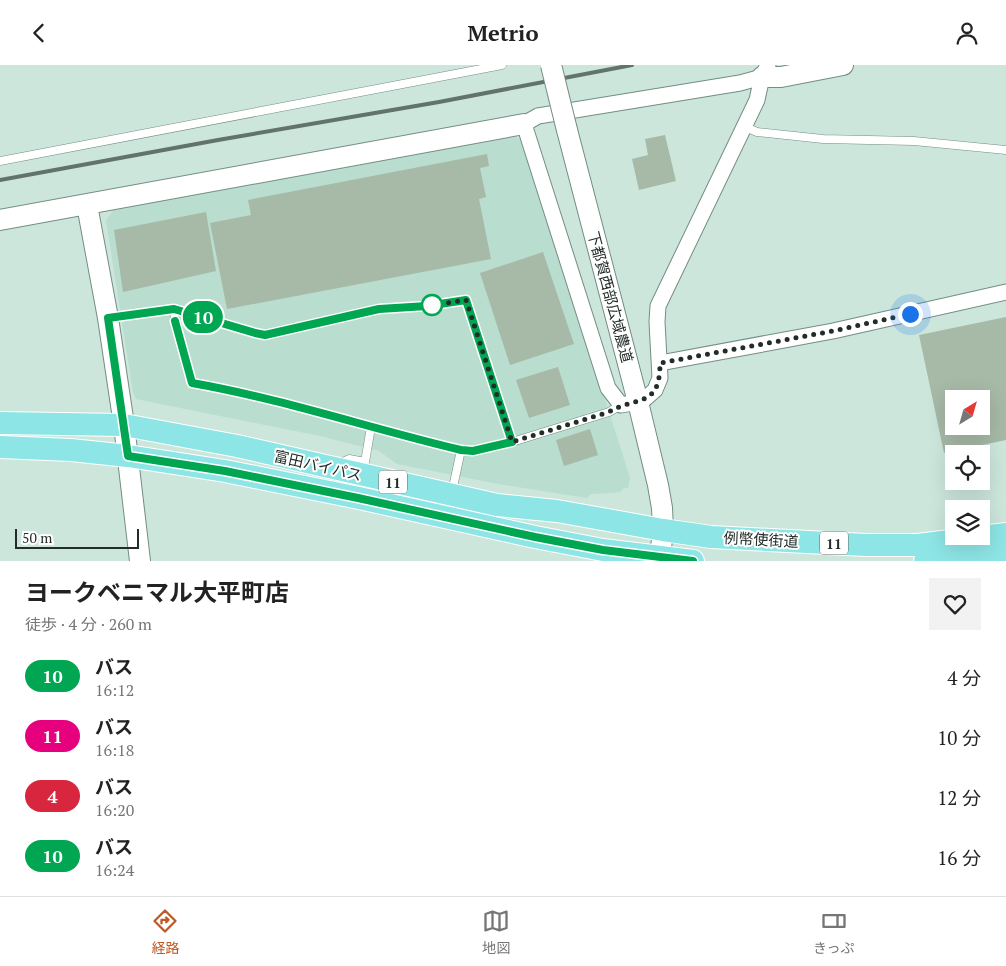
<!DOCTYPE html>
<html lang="ja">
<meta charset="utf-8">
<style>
body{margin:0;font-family:"PT Serif","Noto Sans JP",serif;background:#f2f2f2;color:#222;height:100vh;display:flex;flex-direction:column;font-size:19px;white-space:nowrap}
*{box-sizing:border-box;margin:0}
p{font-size:16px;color:#767676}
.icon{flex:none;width:28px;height:28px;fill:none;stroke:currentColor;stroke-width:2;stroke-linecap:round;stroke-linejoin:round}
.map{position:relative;height:496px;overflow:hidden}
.panel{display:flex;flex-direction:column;background:#fff;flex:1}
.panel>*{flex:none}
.badge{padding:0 10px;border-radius:16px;font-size:18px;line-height:32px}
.needle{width:32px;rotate:37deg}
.tools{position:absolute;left:945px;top:325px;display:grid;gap:10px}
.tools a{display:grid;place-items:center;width:45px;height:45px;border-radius:0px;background:#fff;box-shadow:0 5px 20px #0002;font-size:25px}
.scale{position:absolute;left:15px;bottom:12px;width:124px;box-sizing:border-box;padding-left:5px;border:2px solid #222c28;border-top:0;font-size:14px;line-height:18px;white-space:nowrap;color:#222c28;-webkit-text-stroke:4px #fff;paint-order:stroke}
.you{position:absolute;width:25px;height:25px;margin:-12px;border:4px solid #fff;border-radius:50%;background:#1a73e8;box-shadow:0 0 0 8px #1a73e833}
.map>.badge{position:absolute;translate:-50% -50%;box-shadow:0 0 0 2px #fff}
.round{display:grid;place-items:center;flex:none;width:52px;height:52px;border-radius:0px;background:#f2f2f2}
.summary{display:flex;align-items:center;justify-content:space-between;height:85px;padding:0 25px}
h1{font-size:24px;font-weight:700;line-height:38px}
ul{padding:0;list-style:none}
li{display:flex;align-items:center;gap:15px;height:60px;padding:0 25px}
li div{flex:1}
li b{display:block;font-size:19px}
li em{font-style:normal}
li .badge{min-width:55px;font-weight:700;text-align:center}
header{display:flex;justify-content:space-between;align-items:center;height:65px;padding:0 25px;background:#fff;font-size:22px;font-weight:700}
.tabs{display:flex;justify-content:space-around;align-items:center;height:70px;border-top:1px solid #e0e0e0;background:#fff;font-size:14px;color:#767676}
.tabs a{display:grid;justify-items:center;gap:2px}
.tabs .selected{color:#bf5a26}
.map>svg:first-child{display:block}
.built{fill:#b9ddcf}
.building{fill:#a7b9a7;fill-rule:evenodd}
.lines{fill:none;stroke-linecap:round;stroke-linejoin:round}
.lane-casing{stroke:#748d84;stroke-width:9}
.street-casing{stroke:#748d84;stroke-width:17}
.secondary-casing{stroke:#748d84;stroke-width:22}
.primary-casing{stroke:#fff;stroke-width:24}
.lane{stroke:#fff;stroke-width:8}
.street{stroke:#fff;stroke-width:15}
.secondary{stroke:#fff;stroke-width:20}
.primary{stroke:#8de5e5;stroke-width:22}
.rail{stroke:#62726c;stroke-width:4}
.secondary-bridge-casing{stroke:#748d84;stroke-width:22;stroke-linecap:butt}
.secondary-bridge{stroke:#fff;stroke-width:20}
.line-casing{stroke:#fff;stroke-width:11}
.line{stroke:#00a651;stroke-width:8}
.walk{stroke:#222c28;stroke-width:5;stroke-dasharray:0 9}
.stop-dot{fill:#fff;stroke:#00a651;stroke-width:2.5}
.labels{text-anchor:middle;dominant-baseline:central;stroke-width:4;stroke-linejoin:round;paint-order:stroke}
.shield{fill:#fff;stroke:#646b68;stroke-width:1}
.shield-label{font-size:14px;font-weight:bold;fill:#222c28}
.street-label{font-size:15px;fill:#222c28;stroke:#fff}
</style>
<header><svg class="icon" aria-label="back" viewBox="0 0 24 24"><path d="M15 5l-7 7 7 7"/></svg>Metrio<svg class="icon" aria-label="person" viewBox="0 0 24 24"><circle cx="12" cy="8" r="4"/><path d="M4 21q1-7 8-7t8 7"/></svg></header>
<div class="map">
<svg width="1006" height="496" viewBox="0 0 1006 496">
<rect width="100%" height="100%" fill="#cce6dc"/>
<path class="built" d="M512 70 524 77 630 413 628 423H624L620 427 610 428 591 429 587 433 498 419 397 399 379 386 320 371 136 334 133 327 106 155 115 143Z"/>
<g class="building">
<path d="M665 70 676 116 639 125 632 94 648 90 645 74Z"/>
<path d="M487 89 489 101 480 103 486 132 479 134 491 194 227 244 210 158 251 150 248 135Z"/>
<path d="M206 147 216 206 123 227 114 165Z"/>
<path d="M543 187 574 279 510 300 480 208Z"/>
<path d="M1006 252V375L944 388 919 270ZM954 334H981V361H954Z"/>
<path d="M558 302 570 340 529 353 516 315Z"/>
<path d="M590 364 598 390 564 401 556 375Z"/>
</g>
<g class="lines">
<g class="lane-casing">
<g id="lane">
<path d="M743 61 757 67 823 74 914 76 1006 85"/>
<path d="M0 96 502 0"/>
<path d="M174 244 175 256 192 318C283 334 371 364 461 385L473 386 512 377 609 347 621 340"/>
<path d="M110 253 174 244 255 268 265 270 379 244 427 241 466 235 512 377"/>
<path d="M341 398 349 394 365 397 371 362"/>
<path d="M452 427 461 385"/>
</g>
</g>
<g class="street-casing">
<g id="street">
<path d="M762 12 740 18 538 51 524 59 608 323 621 340 638 337 646 333 655 325 660 313 657 257 658 241 757 35 762 12 768 0"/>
<path d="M660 298 833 266 1006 227"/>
</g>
</g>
<g class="secondary-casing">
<g id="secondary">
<path d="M762 12H781L843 0"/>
<path d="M567 65 638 337 658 420 662 443 663 465 660 492 657 496"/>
<path d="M87 140 108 253 124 360 140 496"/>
<path d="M0 155 524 59"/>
</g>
</g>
<g class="primary-casing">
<g id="primary">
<path d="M0 358 124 360 237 381 497 440 557 446 663 465 711 472 866 480H918L1006 469"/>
<path d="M0 382 71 385 128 391 225 406 359 433 535 472 603 485 693 496"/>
<path d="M925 496 1006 488"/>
</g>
</g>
<use href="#lane" class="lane"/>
<use href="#street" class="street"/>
<use href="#secondary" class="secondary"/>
<use href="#primary" class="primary"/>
<path class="rail" d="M0 115 218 75 439 37 632 0"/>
<g class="secondary-bridge-casing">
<path id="secondary-bridge" d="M551 0 567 65"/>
</g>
<use href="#secondary-bridge" class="secondary-bridge"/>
</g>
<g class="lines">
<g class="line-casing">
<path id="line" d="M175 256 192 318C283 334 372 364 461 385L473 386 512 377 466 235 427 241 379 244 265 270 255 268 174 244 108 253 128 391 225 406 358 433 535 472 603 485 693 496"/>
</g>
<use href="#line" class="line"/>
<path class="walk" d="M432 240 427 241 466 235 512 377 609 347C637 330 660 344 660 298L833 266 910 249"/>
</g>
<circle class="stop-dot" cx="432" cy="240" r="10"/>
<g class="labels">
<g class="shield">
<rect x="379" y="405.5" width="28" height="23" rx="4"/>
<rect x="820" y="466.5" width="28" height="23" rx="4"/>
</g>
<g class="shield-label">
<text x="393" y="417">11</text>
<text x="834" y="478">11</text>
</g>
<g class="street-label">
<text transform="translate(611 232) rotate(75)">下都賀西部広域農道</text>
<text transform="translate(318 400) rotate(13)">富田バイパス</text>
<text transform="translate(761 474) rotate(3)">例幣使街道</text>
</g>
</g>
</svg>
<div class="tools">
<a><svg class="needle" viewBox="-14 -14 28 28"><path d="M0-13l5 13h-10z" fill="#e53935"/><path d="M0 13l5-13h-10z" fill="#767676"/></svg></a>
<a><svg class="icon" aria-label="locate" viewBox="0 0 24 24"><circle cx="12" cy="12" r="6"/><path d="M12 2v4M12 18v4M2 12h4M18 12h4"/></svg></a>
<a><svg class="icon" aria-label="layers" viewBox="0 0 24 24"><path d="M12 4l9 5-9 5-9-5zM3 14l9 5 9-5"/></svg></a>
</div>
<div class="scale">50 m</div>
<div class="you" style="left:910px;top:249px"></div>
<b class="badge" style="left:203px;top:252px;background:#00a651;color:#fff">10</b>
</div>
<section class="panel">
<div class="summary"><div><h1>ヨークベニマル大平町店</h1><p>徒歩 · 4 分 · 260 m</p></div><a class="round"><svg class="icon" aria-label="heart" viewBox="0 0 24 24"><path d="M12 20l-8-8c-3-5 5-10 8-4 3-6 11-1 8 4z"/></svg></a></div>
<ul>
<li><span class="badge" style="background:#00a651;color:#fff">10</span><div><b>バス</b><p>16:12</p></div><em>4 分</em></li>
<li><span class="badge" style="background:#e6007e;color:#fff">11</span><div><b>バス</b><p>16:18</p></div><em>10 分</em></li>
<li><span class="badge" style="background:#d7263d;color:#fff">4</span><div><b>バス</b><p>16:20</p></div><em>12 分</em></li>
<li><span class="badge" style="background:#00a651;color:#fff">10</span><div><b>バス</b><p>16:24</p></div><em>16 分</em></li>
</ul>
</section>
<nav class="tabs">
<a class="selected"><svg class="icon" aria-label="directions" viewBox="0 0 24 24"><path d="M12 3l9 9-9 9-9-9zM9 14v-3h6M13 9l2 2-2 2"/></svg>経路</a>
<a><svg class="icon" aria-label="map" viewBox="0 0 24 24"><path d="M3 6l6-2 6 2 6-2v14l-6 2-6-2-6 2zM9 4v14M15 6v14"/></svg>地図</a>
<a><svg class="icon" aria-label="tickets" viewBox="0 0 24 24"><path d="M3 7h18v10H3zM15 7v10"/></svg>きっぷ</a>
</nav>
